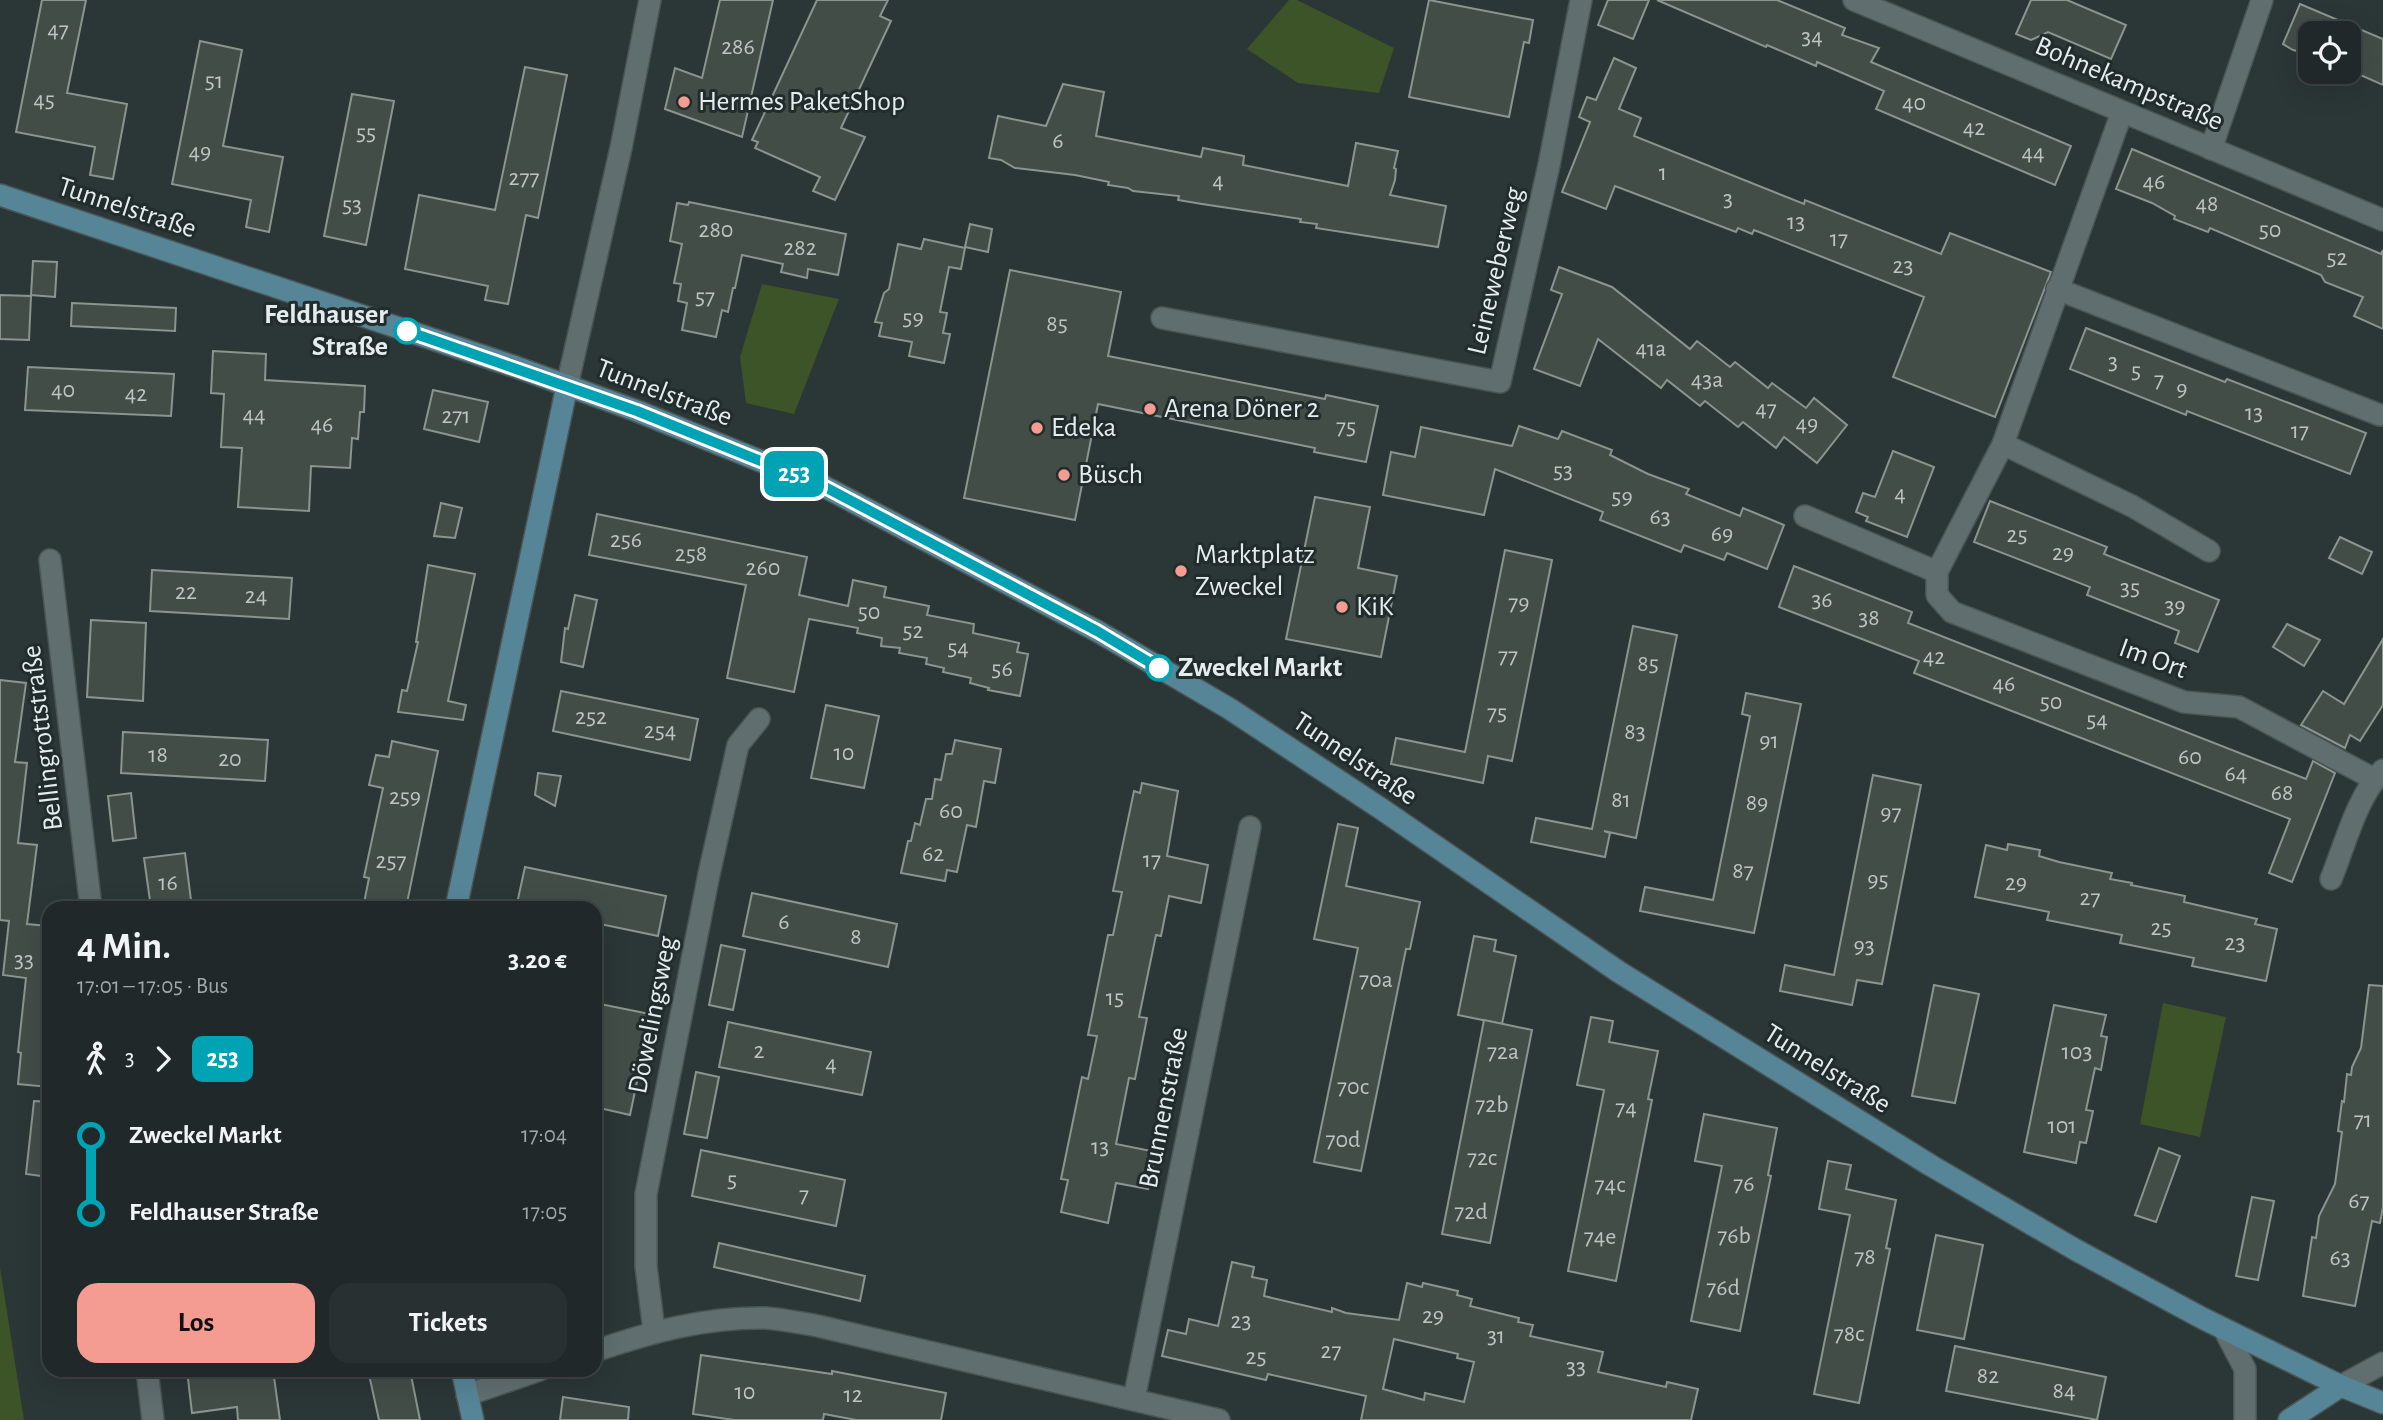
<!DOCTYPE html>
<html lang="de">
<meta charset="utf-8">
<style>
body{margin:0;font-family:"Alegreya Sans",sans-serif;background:#283031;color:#f1f3f6;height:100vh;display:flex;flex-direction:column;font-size:26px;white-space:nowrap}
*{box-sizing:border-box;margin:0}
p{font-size:23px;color:#a2a6a8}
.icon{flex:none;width:38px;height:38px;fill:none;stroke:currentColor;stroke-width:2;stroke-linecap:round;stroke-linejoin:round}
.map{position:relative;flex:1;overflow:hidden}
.details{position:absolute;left:42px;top:901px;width:560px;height:476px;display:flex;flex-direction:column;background:#202829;border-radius:21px;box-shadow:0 7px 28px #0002,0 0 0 2px #3d4446}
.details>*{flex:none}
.badge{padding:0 14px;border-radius:10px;font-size:24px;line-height:46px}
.tools{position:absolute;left:2298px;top:21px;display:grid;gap:14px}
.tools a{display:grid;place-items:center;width:63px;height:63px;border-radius:14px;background:#202829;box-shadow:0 7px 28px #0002,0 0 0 2px #3d4446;font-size:35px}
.map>.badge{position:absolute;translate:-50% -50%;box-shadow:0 0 0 4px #fff}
.legs{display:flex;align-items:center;gap:10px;height:77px;padding:0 35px;font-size:23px}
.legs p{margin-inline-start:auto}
.headline{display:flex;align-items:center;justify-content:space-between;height:119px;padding:0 35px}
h1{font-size:38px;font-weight:700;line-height:52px}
.primary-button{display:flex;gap:14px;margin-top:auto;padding:14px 35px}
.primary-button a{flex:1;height:80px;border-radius:21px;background:#f59c92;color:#111;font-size:28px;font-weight:700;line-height:80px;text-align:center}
.primary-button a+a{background:#283031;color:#f1f3f6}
ul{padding:0 35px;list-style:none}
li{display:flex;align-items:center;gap:24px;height:77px;font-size:26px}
li i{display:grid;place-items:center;width:10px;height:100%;margin:0 9px;background:currentColor}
li i::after{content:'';width:18px;height:18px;margin:-9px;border:5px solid;border-radius:50%;background:#202829}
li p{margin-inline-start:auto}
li:first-child i{background:linear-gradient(#0000 50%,currentColor 0)}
li:last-child i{background:linear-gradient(currentColor 50%,#0000 0)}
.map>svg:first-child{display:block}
.green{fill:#3d5328}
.building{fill:#434d48;stroke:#8a958f;stroke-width:2;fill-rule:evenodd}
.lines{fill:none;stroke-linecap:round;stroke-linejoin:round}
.street-casing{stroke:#4a5454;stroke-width:24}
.secondary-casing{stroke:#4a5454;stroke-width:24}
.street{stroke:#616e6f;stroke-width:21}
.secondary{stroke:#578598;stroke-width:21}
.line-1-casing{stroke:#fff;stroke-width:16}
.line-1{stroke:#00a3b4;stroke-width:10}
.poi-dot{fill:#f59c92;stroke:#212c2d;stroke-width:2.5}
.stop-1-dot{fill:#fff;stroke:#00a3b4;stroke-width:3.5}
.labels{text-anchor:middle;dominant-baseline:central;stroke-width:6;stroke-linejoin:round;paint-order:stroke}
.number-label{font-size:24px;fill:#bcc4c4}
.street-label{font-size:28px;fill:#e5eced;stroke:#212c2d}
.poi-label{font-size:28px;fill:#e5eced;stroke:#212c2d;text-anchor:start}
.stop-label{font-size:28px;font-weight:bold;fill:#e5eced;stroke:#212c2d;text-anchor:end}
</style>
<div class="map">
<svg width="2383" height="1420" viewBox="0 0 2383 1420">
<rect width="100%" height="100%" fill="#2b3637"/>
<g class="green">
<path d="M1289 0H1297L1394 48 1379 93 1298 83 1247 49Z"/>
<path d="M762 284 839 299 794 414 746 403 740 357Z"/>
<path d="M2163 1003 2226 1017 2200 1137 2140 1124Z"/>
<path d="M0 1267 24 1420H0Z"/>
</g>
<g class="building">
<path d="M42 0H86L67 93 127 104 113 179 90 175 95 147 16 132Z"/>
<path d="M720 0H773L742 137 665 109 675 68 702 78Z"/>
<path d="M817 0H888L880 16 891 21 841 128 865 137 835 200 813 191 820 177 755 148 758 142 752 140Z"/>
<path d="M1429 0 1533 20 1529 43 1524 42 1509 117 1409 97Z"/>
<path d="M1608 0H1649L1633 39 1598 25Z"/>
<path d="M1657 0H1777L1845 28 1842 35 1879 48 1871 62 2071 146 2055 185 1876 109 1884 91 1817 62 1816 66 1767 45 1766 47Z"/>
<path d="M2031 0H2067L2126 25 2111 59 2048 32 2031 40 2016 34Z"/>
<path d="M2300 4 2383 39V85L2363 76 2348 74V33H2310V54L2293 50 2283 44Z"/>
<path d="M200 41 242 50 223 146 283 157 269 232 246 227 251 200 172 184Z"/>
<path d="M1614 58 1636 68 1619 109 1641 118 1634 136 1804 204 1805 200 1941 254 1950 233 2051 272 1995 417 1893 377 1924 297 1754 230 1752 234 1738 228 1736 232 1615 186 1606 209 1562 192 1590 122 1579 117 1587 97 1596 100Z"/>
<path d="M525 67 567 75 538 218 526 215 508 304 485 300 488 286 405 269 419 195 495 210Z"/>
<path d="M1063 84 1104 92 1096 136 1201 157 1203 148 1244 156 1243 165 1348 186 1356 143 1398 151 1394 168 1396 169 1395 180 1390 195 1446 206 1438 247 1316 228 1317 224 1300 222 1301 219 1202 204 1178 200 1179 196 1133 191 1128 188 1108 185 1109 182 1075 175 1015 168 1001 160 989 158 998 116 1046 126Z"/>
<path d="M352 94 394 101 366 245 324 236Z"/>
<path d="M2132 149 2381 254 2383 250V329L2354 316 2363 297 2325 282 2321 275 2210 228 2208 232 2174 219 2175 216 2152 203 2116 189Z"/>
<path d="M689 202 846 234 838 275 808 269 807 278 781 272 783 264 742 255 735 288H733L728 312 722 310 716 337 682 330 687 303 678 301 681 284 674 283 682 244 670 241 677 203 688 205Z"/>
<path d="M970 224 992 229 988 252 965 247Z"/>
<path d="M924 239 965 248 961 269 949 267 940 312 947 313 943 333 950 334 944 363 909 356 912 342 879 336 882 323 875 322 884 293 889 289 898 244 921 249Z"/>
<path d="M33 261 57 262 55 297 31 295Z"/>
<path d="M1559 267 1612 287 1690 349 1697 341 1730 367 1735 362 1768 388 1772 383 1806 408 1814 398 1847 425 1817 463 1784 437 1776 448 1743 422 1738 427 1705 401 1700 406 1667 380 1661 388 1598 339 1580 386 1534 369 1562 294 1551 290Z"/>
<path d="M1010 270 1121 292 1108 356 1325 399 1326 395 1378 406 1366 462 1314 452 1315 448 1098 404 1075 520 964 498Z"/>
<path d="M0 295 31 296 29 340 0 339Z"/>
<path d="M72 303 176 308 175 331 71 326Z"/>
<path d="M2086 328 2225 382 2227 379 2366 433 2350 474 2187 411 2186 415 2070 369Z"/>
<path d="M213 351 266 354 265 380 365 386 364 412H360L358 439 352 438 350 468 311 466 309 511 238 507 242 448 221 447 224 394 211 393Z"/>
<path d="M28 367 174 374 171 416 25 410Z"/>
<path d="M433 390 488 402 479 442 424 429Z"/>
<path d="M1519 426 1558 439 1562 431 1612 450 1610 455 1648 474 1689 489 1686 494 1740 516 1743 508 1784 525 1767 569 1727 553 1724 560 1684 545 1681 552 1600 520 1603 512 1495 469 1484 515 1383 495 1391 452 1415 457 1421 427 1512 446Z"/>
<path d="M1893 451 1934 467 1907 537 1866 521 1868 517 1856 512 1863 493 1875 497Z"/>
<path d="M1315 497 1370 507 1358 568 1397 576 1381 657 1286 639Z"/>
<path d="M1990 501 2107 547 2104 554 2219 600 2198 652 2175 643 2179 631 2087 595 2090 587 1974 542Z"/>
<path d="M441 503 462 508 455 538 434 536Z"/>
<path d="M597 514 807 557 799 595 848 606 853 580 886 587 884 597 929 606 927 615 974 624 973 633 1019 643 1017 652 1028 654 1020 696 988 690 989 688 970 683 971 678 943 672 944 668 926 664 927 658 899 653 900 648 881 646 882 638 857 633 858 628 809 619 794 692 727 678 746 585 589 555Z"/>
<path d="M2340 537 2372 552 2362 574 2329 558Z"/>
<path d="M1505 550 1552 560 1512 761 1488 756 1483 783 1391 764 1396 738 1465 752Z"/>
<path d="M428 565 475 574 448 701 466 705 463 720 398 712 402 690 407 691 418 642H416Z"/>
<path d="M1794 566 1912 612 1908 623 2306 779 2313 761 2335 773 2292 882 2269 873 2290 819 1914 673 1919 661 1779 607Z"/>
<path d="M152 570 292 578 289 619 150 611Z"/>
<path d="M575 595 597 600 583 667 561 662 565 628 568 629Z"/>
<path d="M91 620 146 623 143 701 87 697Z"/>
<path d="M2287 624 2320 640 2304 666 2273 647Z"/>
<path d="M1633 626 1677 635 1636 838 1604 831 1610 833 1605 857 1531 842 1536 818 1592 829Z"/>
<path d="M2383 639V705L2360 741 2350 735 2345 748 2301 725 2323 691 2344 704Z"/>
<path d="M0 680 26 683 15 762 27 763 18 843 37 845 27 924 48 926 43 966 49 967V1087L18 1084 21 1053 18 1052 26 978 3 975 9 921 0 920Z"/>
<path d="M561 691 698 719 690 760 553 731Z"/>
<path d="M1746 693 1801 704 1754 933 1640 911 1645 887 1713 900 1750 716 1742 714Z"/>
<path d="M826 705 879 716 864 788 811 778Z"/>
<path d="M123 732 268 740 265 781 121 773Z"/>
<path d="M955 740 1001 749 995 783 984 781 976 827 967 825 957 872 947 870 945 881 901 873 908 841H911L915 823 920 825 926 799H932L935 779 941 780 946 754H952Z"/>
<path d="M392 741 438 751 406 908H363L369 878 364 877 383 788 369 785 376 755 389 757Z"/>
<path d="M538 773 561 776 555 806 535 795Z"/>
<path d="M1873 775 1921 785 1882 984 1857 980 1852 1005 1780 991 1785 965 1834 975Z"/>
<path d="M1142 783 1178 791 1167 856 1208 865 1201 903 1169 896 1161 936 1156 935 1139 1017 1147 1018 1135 1079 1129 1078 1116 1144 1156 1152 1148 1189 1116 1183 1108 1223 1061 1212 1068 1180 1061 1179 1082 1077 1088 1079 1097 1036 1088 1035 1108 935H1113L1122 892 1113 891 1134 791 1140 793Z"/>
<path d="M131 793 136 838 113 841 108 796Z"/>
<path d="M1338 824 1358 828 1346 886 1420 902 1410 949H1406L1361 1171 1314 1162 1358 948 1314 939Z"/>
<path d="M2008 844 2040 850 2039 856 2059 862 2112 873 2110 879 2132 883 2131 885 2185 896 2184 902 2257 919 2255 924 2277 929 2266 981 2192 966 2194 958 2120 943 2122 935 2047 920 2049 912 1975 897 1986 845 2007 850Z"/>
<path d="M185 853 192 908H151L144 858Z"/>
<path d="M525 867 666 896 658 936 595 923V908H516Z"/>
<path d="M752 893 897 924 888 967 743 936Z"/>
<path d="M1474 936 1496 940 1494 951 1516 956 1502 1024 1458 1015Z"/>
<path d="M721 945 745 950 733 1010 709 1005Z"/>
<path d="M1934 985 1979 994 1955 1103 1912 1096Z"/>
<path d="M2369 985 2383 986V1207L2380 1223 2372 1221 2355 1306 2303 1296 2312 1237 2316 1238 2319 1216 2335 1184 2342 1132 2338 1131 2342 1101 2344 1102 2347 1074 2351 1075 2352 1067 2361 1048Z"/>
<path d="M595 1003 655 1015 651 1035 643 1053 630 1115 595 1107Z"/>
<path d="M2054 1005 2106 1015 2101 1036 2107 1037 2101 1070 2095 1068 2086 1110 2093 1111 2086 1143 2080 1142 2076 1163 2024 1152Z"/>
<path d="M1591 1017 1613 1021 1609 1042 1658 1051 1648 1099 1652 1100 1616 1281 1568 1271 1604 1090 1577 1085Z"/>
<path d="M1484 1020 1532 1030 1490 1243 1442 1234Z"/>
<path d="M728 1022 871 1052 862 1095 719 1067Z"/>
<path d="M696 1072 719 1077 707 1138 684 1134Z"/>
<path d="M34 1101 49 1102V1177L26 1174Z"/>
<path d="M1704 1114 1777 1128 1768 1175 1771 1176 1740 1331 1691 1321 1722 1166 1695 1161Z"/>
<path d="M2159 1148 2180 1156 2156 1222 2135 1215Z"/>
<path d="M701 1150 845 1180 836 1226 692 1196Z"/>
<path d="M1828 1161 1851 1165 1846 1189 1896 1200 1886 1248 1890 1249 1859 1403 1814 1394 1850 1215 1819 1209Z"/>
<path d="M2252 1197 2274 1201 2258 1280 2236 1276Z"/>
<path d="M1936 1235 1983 1245 1964 1339 1917 1330Z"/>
<path d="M719 1243 865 1276 860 1301 714 1267Z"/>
<path d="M1232 1262 1254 1267 1252 1277 1267 1280 1264 1296 1332 1312V1308L1346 1313 1399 1320 1407 1283 1422 1287 1423 1283 1458 1291 1457 1295 1472 1299 1470 1306 1519 1318 1518 1322 1533 1325 1530 1336 1603 1352 1598 1372 1666 1387 1667 1382 1698 1389 1691 1420H1361L1366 1396 1268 1374 1266 1380 1162 1356 1168 1330 1186 1334 1189 1319 1218 1326ZM1394 1339 1458 1354 1457 1358 1474 1362 1464 1402 1425 1393 1424 1400 1383 1389Z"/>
<path d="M1955 1346 2106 1377 2097 1420 1946 1391Z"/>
<path d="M701 1355 832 1374V1371L946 1393 941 1420H856L824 1414 823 1420H734L693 1414Z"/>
<path d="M187 1370H273L280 1420H238L237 1407 192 1413Z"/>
<path d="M368 1370H410L420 1420H379Z"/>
<path d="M563 1397 629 1407 628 1420H560Z"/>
</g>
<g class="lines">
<g class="street-casing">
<g id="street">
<path d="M1854 0 2383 220"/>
<path d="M2122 112 2003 444 1937 572V595L1952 612 2184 702 2239 707 2374 779"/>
<path d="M2211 149 2262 0"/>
<path d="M2057 289 2380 415"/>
<path d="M1162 318 1500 382 1549 165 1581 0"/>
<path d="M567 386 621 148 650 0"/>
<path d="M2003 444 2132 506 2209 551"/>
<path d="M1805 516 1937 572"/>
<path d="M50 560 91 908"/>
<path d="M2331 879C2345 845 2357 796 2383 770"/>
<path d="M2224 1329 2245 1369V1420"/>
<path d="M654 1331 646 1266V1194L709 874 738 745 759 719"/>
<path d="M595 1351C651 1332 705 1317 765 1318 782 1319 801 1323 818 1326L1219 1420"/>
<path d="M147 1370 153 1420"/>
<path d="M2341 1386 2383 1363"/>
<path d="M467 1395 540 1370"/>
<path d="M1134 1399 1250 827"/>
</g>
</g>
<g class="secondary-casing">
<g id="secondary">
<path d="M0 195 516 367 637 411 825 487 1097 631 1230 709 1380 808 1619 972 1930 1165 2076 1250 2202 1318 2341 1386 2383 1403"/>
<path d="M456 908 567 386"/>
<path d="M462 1370 473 1420"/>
<path d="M2289 1420 2341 1386"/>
</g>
</g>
<use href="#street" class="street"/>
<use href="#secondary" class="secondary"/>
</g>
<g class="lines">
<g class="line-1-casing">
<path id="line-1" d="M407 331 637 411 825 487 1097 631 1159 668"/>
</g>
<use href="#line-1" class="line-1"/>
</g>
<g class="poi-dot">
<circle cx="684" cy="102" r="7"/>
<circle cx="1150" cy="409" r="7"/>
<circle cx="1037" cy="428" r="7"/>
<circle cx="1064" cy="475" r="7"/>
<circle cx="1181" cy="571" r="7"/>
<circle cx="1342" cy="607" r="7"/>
</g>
<g class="stop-1-dot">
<circle cx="407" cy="331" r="12"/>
<circle cx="1159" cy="668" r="12"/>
</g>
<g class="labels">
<g class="number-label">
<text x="58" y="30">47</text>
<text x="1812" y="37">34</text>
<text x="738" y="47">286</text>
<text x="214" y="81">51</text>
<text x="44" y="100">45</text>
<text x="1914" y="103">40</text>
<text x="1974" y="128">42</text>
<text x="366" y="133">55</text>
<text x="1058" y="141">6</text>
<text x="200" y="152">49</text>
<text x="2033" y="153">44</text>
<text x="1663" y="173">1</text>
<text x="524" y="178">277</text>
<text x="1218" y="181">4</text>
<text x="2154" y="182">46</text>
<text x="1728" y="199">3</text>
<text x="2207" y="204">48</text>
<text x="352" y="205">53</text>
<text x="1796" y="222">13</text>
<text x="716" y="230">280</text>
<text x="2270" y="230">50</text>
<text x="1839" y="239">17</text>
<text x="800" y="248">282</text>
<text x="2337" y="258">52</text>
<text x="1903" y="266">23</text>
<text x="705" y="297">57</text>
<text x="913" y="318">59</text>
<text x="1057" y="324">85</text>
<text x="1651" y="349">41a</text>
<text x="2113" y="362">3</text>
<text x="2136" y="371">5</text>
<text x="1707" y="380">43a</text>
<text x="2159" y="380">7</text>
<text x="2182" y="389">9</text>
<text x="63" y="390">40</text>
<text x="136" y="394">42</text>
<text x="1766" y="409">47</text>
<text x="2254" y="413">13</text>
<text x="254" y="415">44</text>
<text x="456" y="416">271</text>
<text x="1807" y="424">49</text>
<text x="322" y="425">46</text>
<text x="1346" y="427">75</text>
<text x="2300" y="431">17</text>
<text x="1563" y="471">53</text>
<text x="1900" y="494">4</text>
<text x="1622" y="497">59</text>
<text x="1660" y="517">63</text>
<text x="1722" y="534">69</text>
<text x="2017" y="535">25</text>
<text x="626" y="540">256</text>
<text x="2063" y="553">29</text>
<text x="691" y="554">258</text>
<text x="763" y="568">260</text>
<text x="2130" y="588">35</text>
<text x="186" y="592">22</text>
<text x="256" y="596">24</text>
<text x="1822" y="600">36</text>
<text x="1519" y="603">79</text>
<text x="2175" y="606">39</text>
<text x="869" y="612">50</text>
<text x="1869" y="618">38</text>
<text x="913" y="631">52</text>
<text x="958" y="648">54</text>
<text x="1508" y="656">77</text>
<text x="1934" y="657">42</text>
<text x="1648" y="664">85</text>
<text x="1002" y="669">56</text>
<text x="2004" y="684">46</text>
<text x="2051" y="702">50</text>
<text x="1497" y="713">75</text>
<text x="591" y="717">252</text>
<text x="2097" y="720">54</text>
<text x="660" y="731">254</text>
<text x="1635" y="732">83</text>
<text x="1769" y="741">91</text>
<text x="844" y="753">10</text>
<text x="158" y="755">18</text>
<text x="2190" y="757">60</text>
<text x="230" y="759">20</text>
<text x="2236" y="774">64</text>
<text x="2282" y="793">68</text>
<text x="405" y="797">259</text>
<text x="1621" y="800">81</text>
<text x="1757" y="803">89</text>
<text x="951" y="811">60</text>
<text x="1891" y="813">97</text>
<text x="933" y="854">62</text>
<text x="1152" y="860">17</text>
<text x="391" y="861">257</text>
<text x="1743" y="871">87</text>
<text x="1878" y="880">95</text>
<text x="168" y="883">16</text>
<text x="2016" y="883">29</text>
<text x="2090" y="898">27</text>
<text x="784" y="922">6</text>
<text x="2161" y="928">25</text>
<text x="856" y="937">8</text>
<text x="2235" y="943">23</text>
<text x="1864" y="946">93</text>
<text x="24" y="960">33</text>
<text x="1376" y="980">70a</text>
<text x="1115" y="998">15</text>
<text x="759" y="1051">2</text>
<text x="1503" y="1052">72a</text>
<text x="2077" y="1052">103</text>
<text x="831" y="1064">4</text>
<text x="1353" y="1087">70c</text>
<text x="1492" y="1105">72b</text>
<text x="1626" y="1108">74</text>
<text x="2363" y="1120">71</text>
<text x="2062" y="1126">101</text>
<text x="1343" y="1140">70d</text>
<text x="1100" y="1147">13</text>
<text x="1482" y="1158">72c</text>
<text x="732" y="1180">5</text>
<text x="1744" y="1184">76</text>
<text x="1610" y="1185">74c</text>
<text x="804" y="1195">7</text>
<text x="2359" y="1201">67</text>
<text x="1471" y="1212">72d</text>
<text x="1734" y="1236">76b</text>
<text x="1600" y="1237">74e</text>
<text x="1865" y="1257">78</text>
<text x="2340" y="1258">63</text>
<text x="1723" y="1288">76d</text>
<text x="1433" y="1316">29</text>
<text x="1241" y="1321">23</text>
<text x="1849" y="1334">78c</text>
<text x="1496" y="1336">31</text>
<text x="1331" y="1351">27</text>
<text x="1256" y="1357">25</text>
<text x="1576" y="1367">33</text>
<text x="1988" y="1376">82</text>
<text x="2064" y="1391">84</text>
<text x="745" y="1392">10</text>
<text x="853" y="1395">12</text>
</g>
<g class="street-label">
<text transform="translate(2129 84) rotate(23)">Bohnekampstraße</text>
<text transform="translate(127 208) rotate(18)">Tunnelstraße</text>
<text transform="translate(1496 271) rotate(-77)">Leineweberweg</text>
<text transform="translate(664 393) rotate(21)">Tunnelstraße</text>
<text transform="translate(2153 659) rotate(20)">Im Ort</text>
<text transform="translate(43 738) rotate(-97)">Bellingrottstraße</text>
<text transform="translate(1355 759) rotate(34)">Tunnelstraße</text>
<text transform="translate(653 1015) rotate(-79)">Döwelingsweg</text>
<text transform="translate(1827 1069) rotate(32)">Tunnelstraße</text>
<text transform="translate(1164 1108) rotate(-79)">Brunnenstraße</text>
</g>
<g class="poi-label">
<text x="698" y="102">Hermes PaketShop</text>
<text x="1164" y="409">Arena Döner 2</text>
<text x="1051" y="428">Edeka</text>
<text x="1078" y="475">Büsch</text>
<text x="1195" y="555">Marktplatz<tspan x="1195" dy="32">Zweckel</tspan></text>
<text x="1356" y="607">KiK</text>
</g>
<g class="stop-label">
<text x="388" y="315">Feldhauser<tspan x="388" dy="32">Straße</tspan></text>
<text x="1178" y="668" text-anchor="start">Zweckel Markt</text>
</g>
</g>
</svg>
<div class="tools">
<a><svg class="icon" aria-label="locate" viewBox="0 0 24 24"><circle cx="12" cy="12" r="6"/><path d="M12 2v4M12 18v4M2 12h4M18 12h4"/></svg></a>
</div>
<b class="badge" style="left:794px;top:474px;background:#00a3b4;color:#fff">253</b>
<section class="details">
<div class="headline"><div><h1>4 Min.</h1><p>17:01 – 17:05 · Bus</p></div><b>3.20 €</b></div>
<div class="legs"><svg class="icon" aria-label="walk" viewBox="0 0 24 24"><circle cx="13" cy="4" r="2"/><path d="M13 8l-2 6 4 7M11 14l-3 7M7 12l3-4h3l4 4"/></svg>3<svg class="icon" aria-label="forward" viewBox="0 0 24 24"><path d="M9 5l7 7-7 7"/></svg><b class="badge" style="background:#00a3b4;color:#fff">253</b></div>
<ul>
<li><i style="color:#00a3b4"></i><b>Zweckel Markt</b><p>17:04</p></li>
<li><i style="color:#00a3b4"></i><b>Feldhauser Straße</b><p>17:05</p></li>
</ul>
<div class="primary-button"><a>Los</a><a>Tickets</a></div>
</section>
</div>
